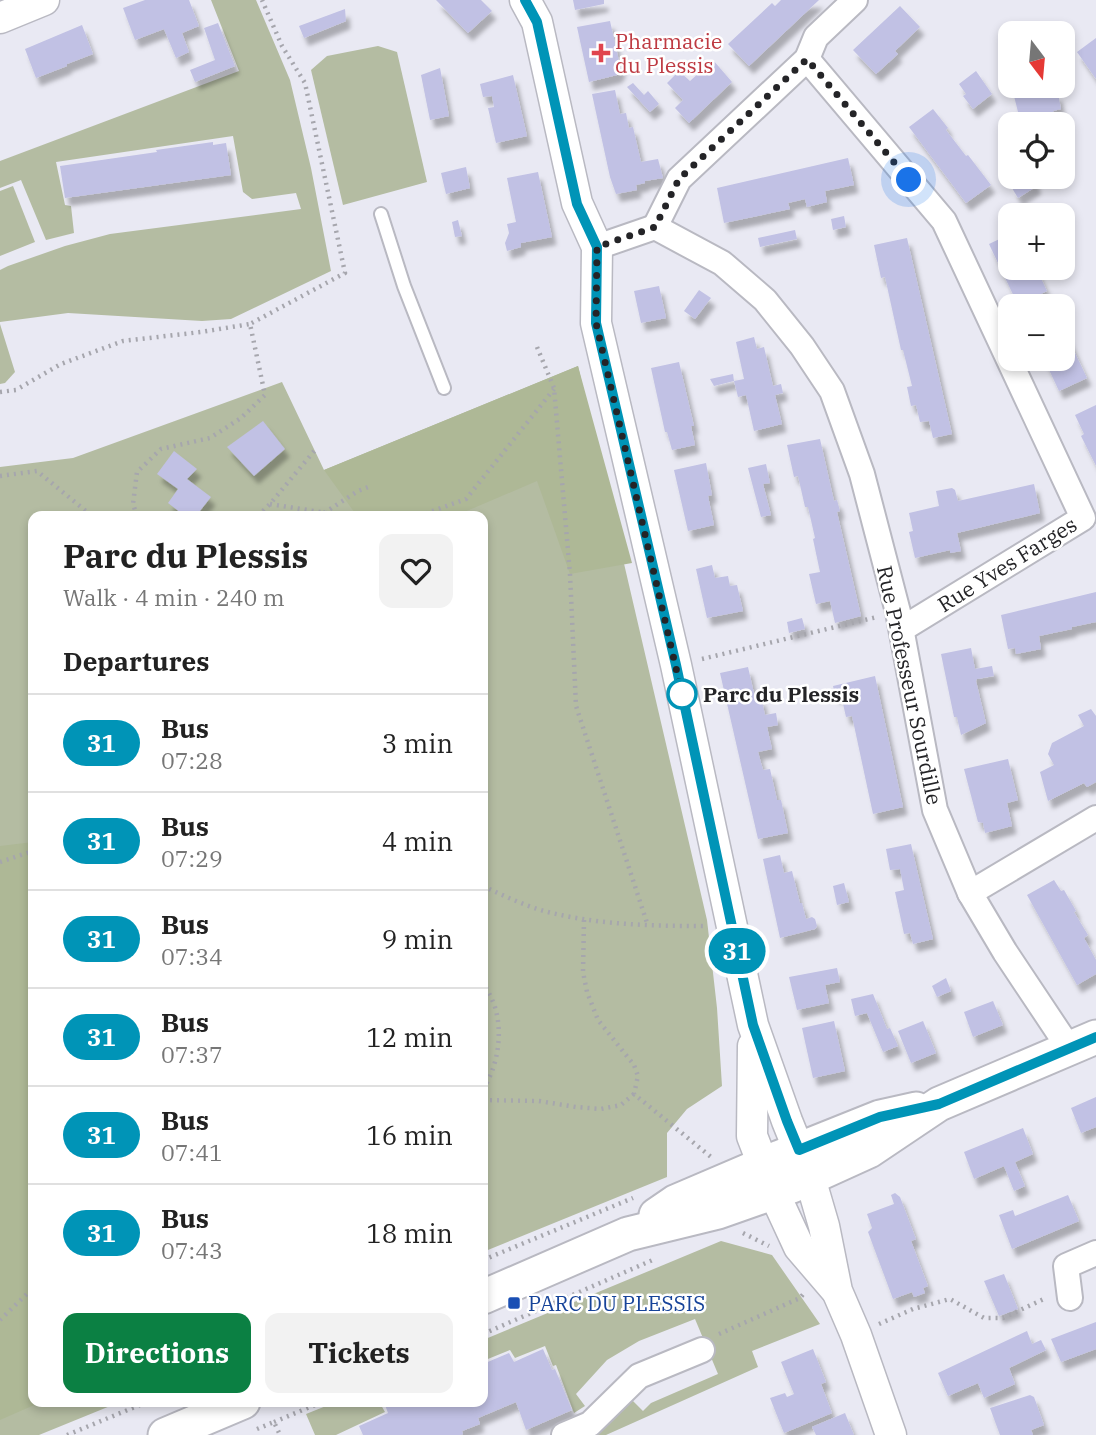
<!DOCTYPE html>
<meta charset="utf-8">
<style>
body{margin:0;font-family:"IBM Plex Serif",serif;background:#f2f2f2;color:#222;height:100vh;display:flex;flex-direction:column;font-size:26px;white-space:nowrap}
*{box-sizing:border-box;margin:0}
p{font-size:23px;color:#767676}
.icon{flex:none;width:38px;height:38px;fill:none;stroke:currentColor;stroke-width:2;stroke-linecap:round;stroke-linejoin:round}
.map{position:relative;flex:1;overflow:hidden}
.details{position:absolute;left:28px;top:511px;width:460px;height:896px;display:flex;flex-direction:column;background:#fff;border-radius:14px;box-shadow:0 4px 10px #0003}
.details>*{flex:none}
.badge{padding:0 14px;border-radius:23px;font-size:24px;line-height:46px}
.needle{width:46px;rotate:164deg}
.buttons{position:absolute;left:998px;top:21px;display:grid;gap:14px}
.buttons a{display:grid;place-items:center;width:77px;height:77px;border-radius:14px;background:#fff;box-shadow:0 4px 10px #0003;font-size:35px}
.you{position:absolute;width:35px;height:35px;margin:-18px;border:5px solid #fff;border-radius:50%;background:#1a73e8;box-shadow:0 0 0 10px #1a73e833}
.map>.badge{position:absolute;translate:-50% -50%;box-shadow:0 0 0 4px #fff}
h2{padding:0 35px;font-size:26px;line-height:63px}
.round{display:grid;place-items:center;flex:none;width:74px;height:74px;border-radius:14px;background:#f2f2f2}
.summary{display:flex;align-items:center;justify-content:space-between;height:119px;padding:0 35px}
h1{font-size:33px;font-weight:700;line-height:52px}
.primary-button{display:flex;gap:14px;margin-top:auto;padding:14px 35px}
.primary-button a{flex:1;height:80px;border-radius:14px;background:#0b8043;color:#fff;font-size:28px;font-weight:700;line-height:80px;text-align:center}
.primary-button a+a{background:#f2f2f2;color:#222}
ul{padding:0;list-style:none}
li{display:flex;align-items:center;gap:21px;height:98px;padding:0 35px;border-top:2px solid #e0e0e0}
li div{flex:1}
li b{display:block;font-size:26px}
li em{font-style:normal}
li .badge{min-width:77px;font-weight:700;text-align:center}
.map>svg:first-child{display:block}
.green{fill:#b4bca2}
.forest{fill:#aeb896}
.building{fill:#c1c1e4;filter:url(#shadow)}
.lines{fill:none;stroke-linecap:round;stroke-linejoin:round}
.service-casing{stroke:#b9b9c2;stroke-width:16}
.minor-casing{stroke:#b9b9c2;stroke-width:28}
.tertiary-casing{stroke:#b9b9c2;stroke-width:33}
.secondary-casing{stroke:#b9b9c2;stroke-width:37}
.path{stroke:#a6a6ad;stroke-width:4.5;stroke-dasharray:2 5;stroke-linecap:butt}
.service{stroke:#fff;stroke-width:12}
.minor{stroke:#fff;stroke-width:24}
.tertiary{stroke:#fff;stroke-width:30}
.secondary{stroke:#fff;stroke-width:33}
.line-casing{stroke:#fff;stroke-width:16}
.line{stroke:#0094b7;stroke-width:10}
.walk{stroke:#242427;stroke-width:7;stroke-dasharray:0 12.6}
.health-dot{fill:#e0444e;stroke:#fff;stroke-width:2.5}
.stop-dot{fill:#fff;stroke:#0094b7;stroke-width:3.5}
.transit-dot{fill:#1a4fb4;stroke:#fff;stroke-width:2.5}
.labels{text-anchor:middle;dominant-baseline:central;stroke-width:5;stroke-linejoin:round;paint-order:stroke}
.health-label{font-size:21px;fill:#be3a42;stroke:#fff;text-anchor:start}
.street-label{font-size:21px;fill:#242427;stroke:#fff}
.stop-label{font-size:21px;font-weight:bold;fill:#242427;stroke:#fff;text-anchor:start}
.transit-label{font-size:21px;fill:#164399;stroke:#fff;text-anchor:start}
</style>
<div class="map">
<svg width="1096" height="1435" viewBox="0 0 1096 1435">
<defs>
<filter id="shadow"><feDropShadow dx="4.5" dy="8" stdDeviation="2" flood-color="#0004"/></filter>
</defs>
<rect width="100%" height="100%" fill="#e9e9f3"/>
<g class="green">
<path d="M211 0H256L290 80 311 168 331 271 231 319 202 321 68 313 0 322V270L8 266 65 246 110 234 301 209 296 193 252 199 243 192 233 136 56 162 65 205 71 206 74 233 46 240 21 180 0 188V161L239 71Z"/>
<path d="M378 46 397 52 427 182 343 205 311 70 327 56Z"/>
<path d="M13 186 35 242 0 256V191Z"/>
<path d="M0 324 15 372 5 383 0 384Z"/>
<path d="M578 366 707 920 717 1008 722 1086 687 1109 667 1133V1177L483 1252V516H33V1402H120L39 1435H0V467L73 458 282 382 324 470Z"/>
<path d="M721 1241 772 1255 820 1324 752 1351 758 1367 606 1435H590L631 1399 643 1411 651 1403 718 1374 695 1319 639 1341 607 1360 576 1394 585 1406 574 1413 556 1365 553 1366 545 1346 515 1358 510 1350 483 1361V1340Z"/>
<path d="M336 1402H388L381 1405 385 1412 336 1435H315L306 1414Z"/>
</g>
<g class="forest">
<path d="M578 366 632 563 570 574 537 481 455 516H357L324 470Z"/>
<path d="M33 842V1402H41L0 1420V846Z"/>
</g>
<g class="building">
<path d="M145 0H189L199 26 182 33 189 52 176 58 164 29 135 40 123 8Z"/>
<path d="M436 0H481L492 11 468 33Z"/>
<path d="M573 0H604V4L575 10Z"/>
<path d="M781 0H819L749 66 728 44 772 3 775 6Z"/>
<path d="M900 6 920 27 895 51 898 54 876 74 853 50Z"/>
<path d="M345 9 346 21 304 38 299 26Z"/>
<path d="M610 21 621 70 617 75 589 82 577 27Z"/>
<path d="M218 23 235 66 195 82 190 70 215 60 204 28Z"/>
<path d="M82 25 93 54 67 64V66L36 78 25 49Z"/>
<path d="M1096 38V79L1077 52Z"/>
<path d="M713 60 732 82 689 123 675 108 683 100 667 83 679 71 690 81Z"/>
<path d="M440 68 449 116 430 120 421 75Z"/>
<path d="M976 71 992 94 973 109 963 96 966 94 959 84Z"/>
<path d="M513 75 527 136 496 143 488 108 494 107 492 96 483 97 480 84Z"/>
<path d="M633 83 644 95 648 91 659 104 650 112 627 87Z"/>
<path d="M1025 86H1044L1047 96 1058 93 1061 109 1053 111 1056 122 1047 124H1021L1013 92 1026 89Z"/>
<path d="M615 90 620 114 626 113 629 128 633 127 641 162 658 159 663 178 645 181V183L636 185 637 190 616 194 610 177 592 94Z"/>
<path d="M933 109 948 128 946 130 966 156 968 155 991 185 966 203 909 127Z"/>
<path d="M213 142V145L226 143 231 175 65 198 60 166 157 152 156 150Z"/>
<path d="M848 158 854 185 825 191 827 202 807 207 805 199 788 203 790 209 724 223 717 188Z"/>
<path d="M466 167 470 188 446 194 441 173Z"/>
<path d="M538 172 552 237 521 243V247L507 251 505 243 509 233 507 224 516 222 507 178Z"/>
<path d="M1029 177H1033L1037 186 1018 198 1012 188Z"/>
<path d="M844 216 846 227 833 230 831 219Z"/>
<path d="M458 220 462 236 455 237 452 222Z"/>
<path d="M795 230 797 239 760 247 758 238Z"/>
<path d="M1010 234V268H1036L1047 291 1018 305 989 244Z"/>
<path d="M907 238 952 434 933 438 929 421 920 422 916 405 911 406 907 387 912 386 903 350H901L885 277 881 278 874 245Z"/>
<path d="M659 286 666 318 641 323 634 291Z"/>
<path d="M699 290 711 298 695 319 684 311Z"/>
<path d="M1066 334 1087 378 1059 391 1044 359H1062V336Z"/>
<path d="M754 337 757 349 764 347 773 386 781 384 783 393 775 395 782 424 754 431 746 395 738 397 734 381 744 379 736 342Z"/>
<path d="M679 362 694 426H691L695 445 672 450 667 432H665L651 368Z"/>
<path d="M733 374 734 381 714 386 710 379Z"/>
<path d="M1096 405V466L1081 436 1084 434 1075 415Z"/>
<path d="M263 421 285 449 254 476 227 447Z"/>
<path d="M820 439 834 501 837 500 840 511 837 512 861 616 835 623 830 601 816 604 809 574 820 572 813 539 815 538 808 507H805L798 476 794 477 787 445Z"/>
<path d="M174 451 197 469 187 479 211 497 196 516H185L168 503 178 489 157 474Z"/>
<path d="M706 463 712 495 708 496 714 525 688 531 674 470Z"/>
<path d="M766 464 770 483 763 484 771 515 761 517 748 468Z"/>
<path d="M1034 484 1040 513 957 533 961 551 950 553V550L915 558 909 532 913 531 909 513 939 506 936 491 952 488 955 490 958 501Z"/>
<path d="M712 565 715 578 728 576 730 586 737 585 743 611 707 618 696 569Z"/>
<path d="M1096 592V622L1072 627V629L1039 636 1041 649 1016 654 1015 648 1008 649 1001 615Z"/>
<path d="M802 618 805 629 789 633 787 622Z"/>
<path d="M971 648 975 669 992 666 994 676 977 679 976 681 986 723 961 735 957 717H954L941 654Z"/>
<path d="M748 667 755 698 761 697 765 715 776 713 778 725 767 727 772 749 758 752 763 770 770 769 777 800H781L788 833 758 839 720 673Z"/>
<path d="M875 676 903 807 873 814 852 716 846 717 841 695 835 696 833 686Z"/>
<path d="M1091 709 1096 716V782L1087 787 1084 783 1048 801 1040 772 1054 765 1048 754 1052 743 1084 726 1078 715Z"/>
<path d="M1008 759 1018 800 1007 803 1012 826 985 833 983 823 978 822 964 769Z"/>
<path d="M911 844 933 939 913 944 910 933 904 934 895 892 904 890 900 869 890 870 886 849Z"/>
<path d="M780 855 784 873 792 871 800 903H802L806 919 812 917 815 919 817 926 815 929 780 938 763 859Z"/>
<path d="M1054 880 1061 891 1064 890 1076 911 1074 912 1088 935 1084 938 1096 960V974L1077 985 1027 895Z"/>
<path d="M844 883 849 902 837 905 833 886Z"/>
<path d="M837 968 840 982 825 985 829 1003 797 1010 789 977Z"/>
<path d="M946 978 951 991 937 997 932 986Z"/>
<path d="M873 994 887 1029 890 1028 898 1046 883 1052 867 1013 855 1016 851 999Z"/>
<path d="M993 1001 1003 1025 973 1037 964 1012Z"/>
<path d="M834 1021 845 1071 813 1078 802 1028Z"/>
<path d="M923 1021 936 1053 911 1063 898 1031Z"/>
<path d="M1096 1097V1127L1081 1133 1071 1108Z"/>
<path d="M1023 1128 1033 1154 1015 1162 1025 1186 1014 1191 1004 1166 974 1179 964 1152Z"/>
<path d="M895 1193 900 1197 916 1239 911 1241 928 1286 923 1288 925 1293 914 1297 912 1292 893 1299 868 1232 872 1228 867 1214 894 1204 891 1195Z"/>
<path d="M1068 1195 1079 1221 1012 1249 999 1215 1013 1210 1015 1216Z"/>
<path d="M1004 1274 1018 1309 999 1316 984 1281Z"/>
<path d="M1096 1322V1349L1061 1362 1051 1339Z"/>
<path d="M1027 1331 1032 1344 1041 1340 1046 1350 1009 1368 1015 1384 984 1398 978 1383 948 1396 938 1373Z"/>
<path d="M543 1349 552 1370 555 1369 572 1410 526 1430 516 1402 478 1418 480 1424 462 1431 463 1434 461 1435H363L359 1426 388 1413 385 1405 392 1402H483V1364L509 1353 514 1362Z"/>
<path d="M813 1349 826 1382 821 1384 832 1413 784 1433 770 1398 785 1393 787 1397 794 1394 781 1362Z"/>
<path d="M1030 1395 1034 1397 1044 1425 1031 1430 1033 1435H1000L990 1408Z"/>
<path d="M845 1413 854 1435H816L812 1427Z"/>
</g>
<g class="lines">
<g class="service-casing">
<path id="service" d="M381 214 404 286 444 388"/>
</g>
<g class="minor-casing">
<g id="minor">
<path d="M807 59 944 221 1083 518 902 629"/>
<path d="M655 227 679 179 807 59 816 37 855 0"/>
<path d="M597 247 655 227 722 263 765 300 802 346 832 391 862 474 898 612 935 810 970 893 1005 952 1069 1048"/>
<path d="M970 893 1096 818"/>
<path d="M1070 1298 1066 1266 1096 1253"/>
<path d="M564 1435 590 1424 639 1376 702 1350"/>
</g>
</g>
<g class="tertiary-casing">
<g id="tertiary">
<path d="M525 0 537 22 577 203 597 247 596 323 676 665 753 1025 787 1121 810 1178 824 1226 837 1291 856 1335 891 1435"/>
<path d="M0 18 44 0"/>
<path d="M753 1046 752 1136 774 1193 799 1247 835 1289"/>
</g>
</g>
<g class="secondary-casing">
<g id="secondary">
<path d="M656 1215 675 1202 780 1157 880 1117 916 1109"/>
<path d="M483 1297 628 1234 718 1212 792 1186 869 1151 939 1104 1096 1037"/>
<path d="M165 1435 243 1402"/>
</g>
</g>
<g class="path">
<path d="M537 347 554 388 570 574 576 706 648 926"/>
<path d="M0 392 16 390 61 364 123 341 201 332 250 324"/>
<path d="M0 476 37 471 92 516"/>
<path d="M270 504 345 516"/>
<path d="M324 513 358 491 371 486"/>
<path d="M137 516 133 504 137 472 161 449 210 438 241 418 265 395 250 324 345 273 305 83 282 46 262 0"/>
<path d="M258 516 270 504 315 450"/>
<path d="M419 516 466 499 554 389"/>
<path d="M702 659 877 617"/>
<path d="M0 862 33 851"/>
<path d="M483 886C502 895 523 905 544 911 597 925 651 926 706 926"/>
<path d="M584 920 583 972 587 992 598 1020 634 1065 638 1076 634 1094 711 1157"/>
<path d="M483 981C487 990 492 998 495 1007 503 1034 498 1066 483 1089"/>
<path d="M483 1100 539 1101 576 1107 601 1109 621 1105 634 1094"/>
<path d="M743 1233 769 1246"/>
<path d="M483 1260 633 1198"/>
<path d="M0 1320 33 1288"/>
<path d="M879 1324 913 1309 950 1299 984 1318H1003L1046 1298"/>
<path d="M483 1334 655 1259"/>
<path d="M719 1334 800 1298 805 1292"/>
<path d="M274 1422 322 1402"/>
<path d="M257 1429 274 1422 280 1435"/>
<path d="M67 1435 147 1402"/>
</g>
<use href="#service" class="service"/>
<use href="#minor" class="minor"/>
<use href="#tertiary" class="tertiary"/>
<use href="#secondary" class="secondary"/>
</g>
<g class="lines">
<g class="line-casing">
<path id="line" d="M525 0 537 22 577 204 597 247 596 323 676 665 753 1025 787 1121 799 1150 880 1117 939 1104 1096 1037"/>
</g>
<use href="#line" class="line"/>
<path class="walk" d="M682 694 596 323 597 247 655 227 679 179 807 59 909 180"/>
</g>
<path class="health-dot" d="M597.5 42.5h7v7h7v7h-7v7h-7v-7h-7v-7h7z"/>
<circle class="stop-dot" cx="682" cy="694" r="14"/>
<rect class="transit-dot" x="507" y="1296" width="14" height="14" rx="3.5"/>
<g class="labels">
<g class="health-label">
<text x="615" y="41">Pharmacie<tspan x="615" dy="24">du Plessis</tspan></text>
</g>
<g class="street-label">
<text transform="translate(1007 564) rotate(-32)">Rue Yves Farges</text>
<text transform="translate(910 685) rotate(78)">Rue Professeur Sourdille</text>
</g>
<g class="stop-label">
<text x="703" y="694">Parc du Plessis</text>
</g>
<g class="transit-label">
<text x="528" y="1303">PARC DU PLESSIS</text>
</g>
</g>
</svg>
<div class="buttons">
<a><svg class="needle" viewBox="-14 -14 28 28"><path d="M0-13l5 13h-10z" fill="#e53935"/><path d="M0 13l5-13h-10z" fill="#767676"/></svg></a>
<a><svg class="icon" aria-label="locate" viewBox="0 0 24 24"><circle cx="12" cy="12" r="6"/><path d="M12 2v4M12 18v4M2 12h4M18 12h4"/></svg></a>
<a>+</a>
<a>−</a>
</div>
<div class="you" style="left:909px;top:180px"></div>
<b class="badge" style="left:737px;top:951px;background:#0094b7;color:#fff">31</b>
<section class="details">
<div class="summary"><div><h1>Parc du Plessis</h1><p>Walk · 4 min · 240 m</p></div><a class="round"><svg class="icon" aria-label="heart" viewBox="0 0 24 24"><path d="M12 20l-8-8c-3-5 5-10 8-4 3-6 11-1 8 4z"/></svg></a></div>
<h2>Departures</h2>
<ul>
<li><span class="badge" style="background:#0094b7;color:#fff">31</span><div><b>Bus</b><p>07:28</p></div><em>3 min</em></li>
<li><span class="badge" style="background:#0094b7;color:#fff">31</span><div><b>Bus</b><p>07:29</p></div><em>4 min</em></li>
<li><span class="badge" style="background:#0094b7;color:#fff">31</span><div><b>Bus</b><p>07:34</p></div><em>9 min</em></li>
<li><span class="badge" style="background:#0094b7;color:#fff">31</span><div><b>Bus</b><p>07:37</p></div><em>12 min</em></li>
<li><span class="badge" style="background:#0094b7;color:#fff">31</span><div><b>Bus</b><p>07:41</p></div><em>16 min</em></li>
<li><span class="badge" style="background:#0094b7;color:#fff">31</span><div><b>Bus</b><p>07:43</p></div><em>18 min</em></li>
</ul>
<div class="primary-button"><a>Directions</a><a>Tickets</a></div>
</section>
</div>
